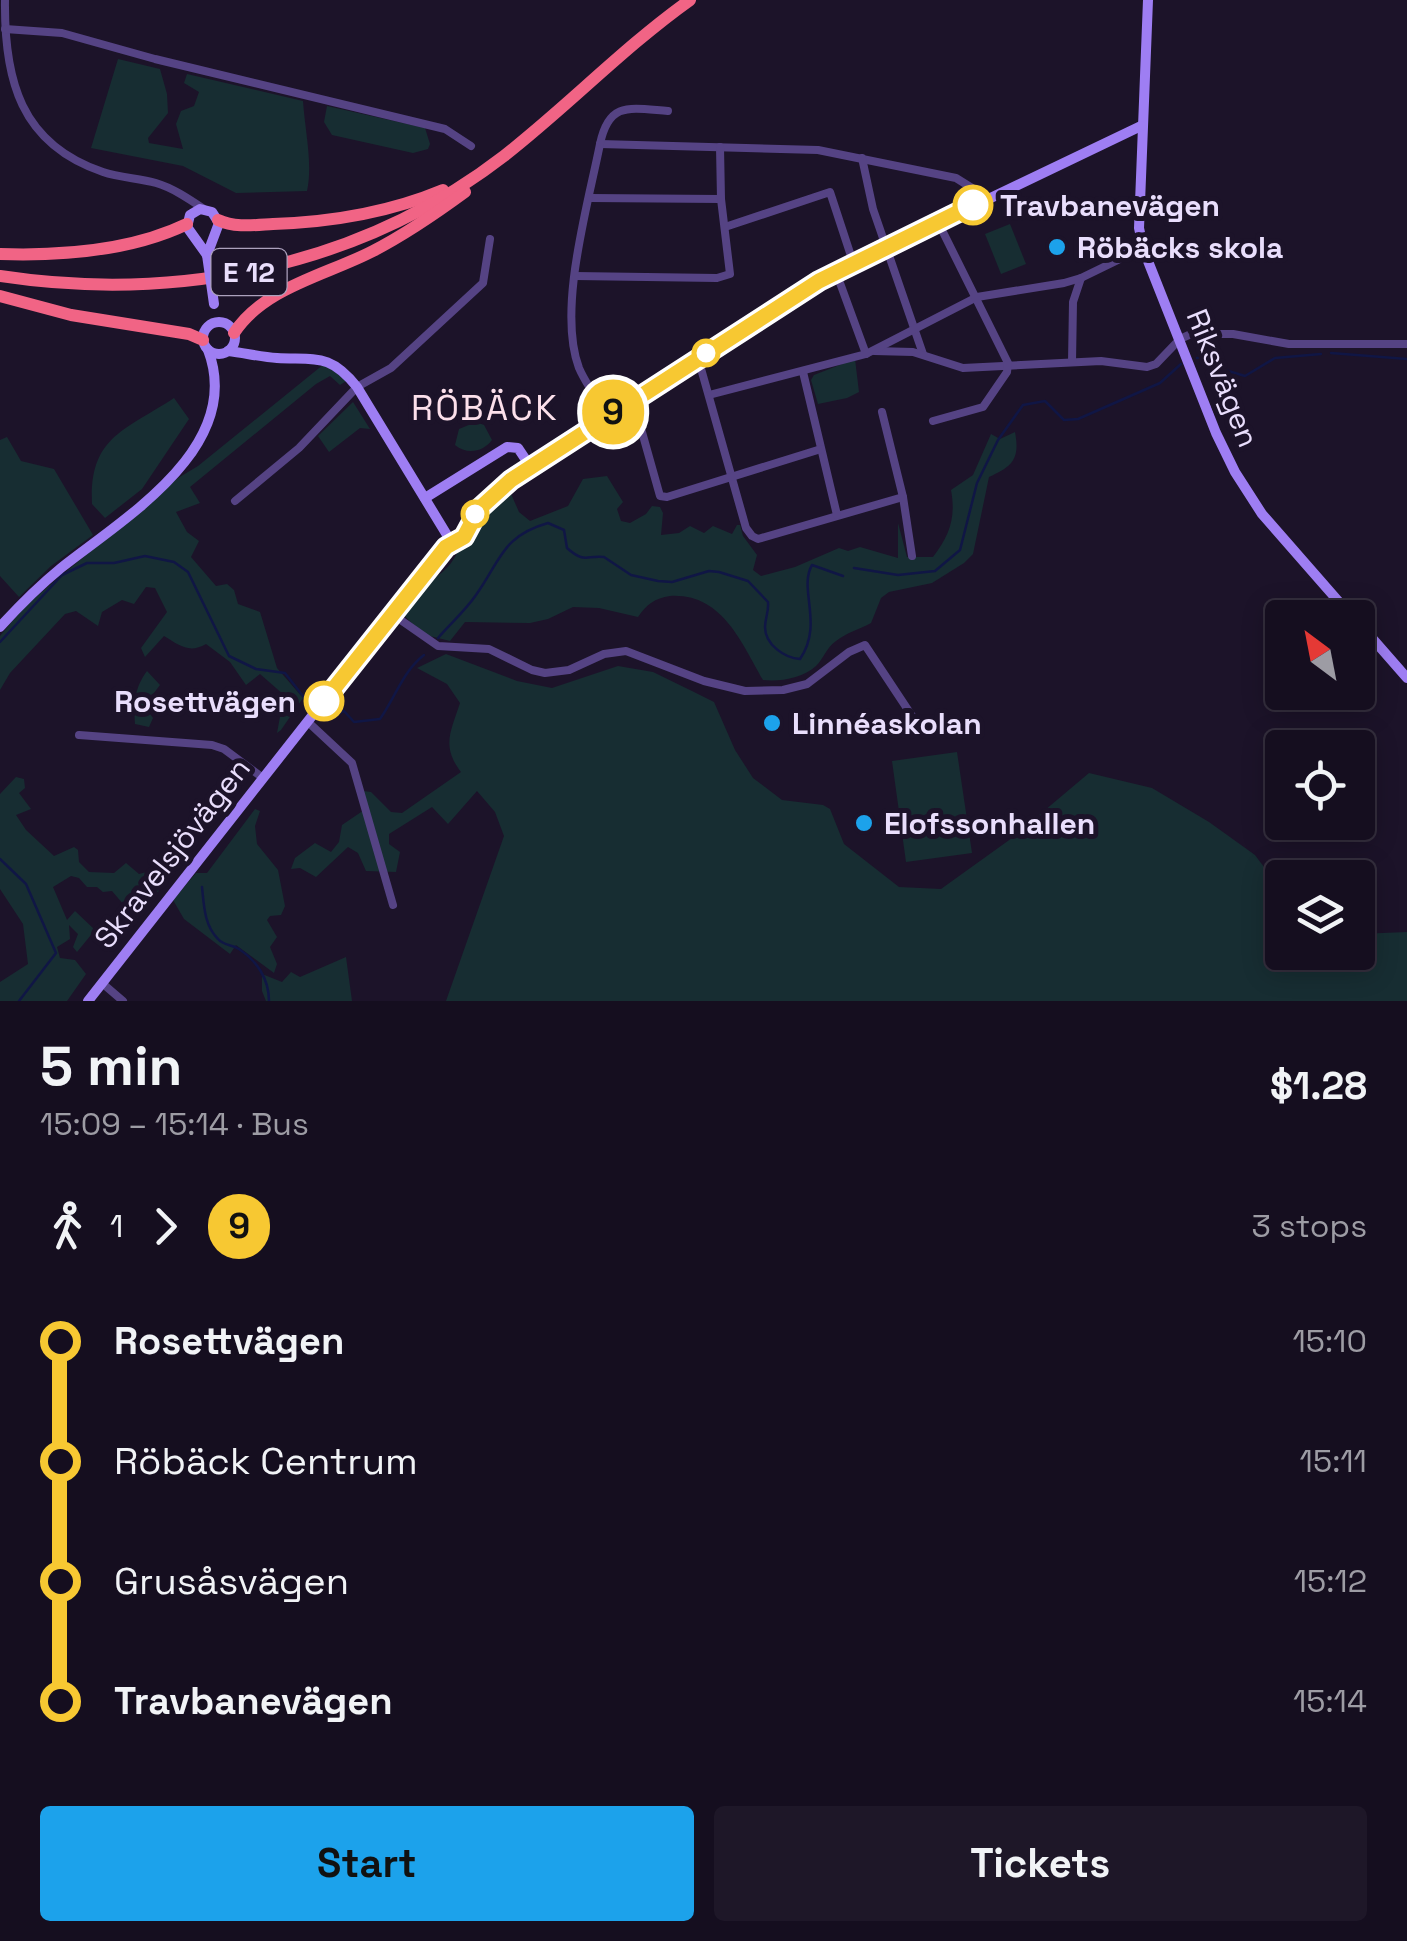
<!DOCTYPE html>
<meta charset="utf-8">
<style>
body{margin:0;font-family:"Space Grotesk",sans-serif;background:#1e1728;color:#f1f3f6;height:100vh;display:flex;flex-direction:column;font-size:38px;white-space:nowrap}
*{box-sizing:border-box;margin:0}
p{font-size:32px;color:#9d9ca4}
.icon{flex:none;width:55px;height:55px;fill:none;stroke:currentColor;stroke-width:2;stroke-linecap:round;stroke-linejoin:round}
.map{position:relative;height:1001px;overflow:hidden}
.side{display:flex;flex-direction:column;background:#150e1f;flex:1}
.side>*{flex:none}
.badge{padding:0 20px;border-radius:32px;font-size:35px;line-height:65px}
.needle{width:65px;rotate:328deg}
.controls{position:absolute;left:1265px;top:600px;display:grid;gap:20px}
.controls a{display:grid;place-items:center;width:110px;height:110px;border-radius:10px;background:#150e1f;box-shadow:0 5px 25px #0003,0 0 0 2px #342e3d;font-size:50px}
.map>.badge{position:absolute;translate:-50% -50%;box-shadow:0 0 0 5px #fff}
.legs{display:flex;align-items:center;gap:15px;height:110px;padding:0 40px;font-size:32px}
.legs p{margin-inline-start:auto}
.overview{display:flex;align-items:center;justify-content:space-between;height:170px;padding:0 40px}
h1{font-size:55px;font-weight:800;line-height:75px}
.action{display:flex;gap:20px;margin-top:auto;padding:20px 40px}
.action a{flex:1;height:115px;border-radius:10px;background:#1ca2eb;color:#111;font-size:40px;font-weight:800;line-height:115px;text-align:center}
.action a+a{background:#1e1728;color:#f1f3f6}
ul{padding:0 40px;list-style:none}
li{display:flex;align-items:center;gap:35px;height:120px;font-size:38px}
li i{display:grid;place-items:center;width:15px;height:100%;margin:0 12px;background:currentColor}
li i::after{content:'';width:25px;height:25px;margin:-12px;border:8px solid;border-radius:50%;background:#150e1f}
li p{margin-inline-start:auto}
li:first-child i{background:linear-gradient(#0000 50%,currentColor 0)}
li:last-child i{background:linear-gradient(currentColor 50%,#0000 0)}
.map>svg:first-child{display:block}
.green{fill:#172d32}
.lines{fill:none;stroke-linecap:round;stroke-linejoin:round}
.stream{stroke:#101645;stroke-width:2.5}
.street{stroke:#554384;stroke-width:8}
.secondary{stroke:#9e7ef3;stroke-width:10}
.highway{stroke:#f16485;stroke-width:12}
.secondary-bridge{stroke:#9e7ef3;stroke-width:10}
.line-1-casing{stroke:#fff;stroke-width:22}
.line-1{stroke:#f7c832;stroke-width:15}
.stop-1-dot{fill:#fff;stroke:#f7c832;stroke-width:5}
.poi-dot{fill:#1ca2eb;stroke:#1c1329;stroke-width:4}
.labels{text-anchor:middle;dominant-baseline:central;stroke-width:10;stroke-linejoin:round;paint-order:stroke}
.shield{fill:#1c1329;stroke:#aca1bd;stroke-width:2.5}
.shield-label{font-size:28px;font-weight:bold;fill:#e9defc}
.stop-label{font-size:30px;font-weight:bold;fill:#e9defc;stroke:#1c1329;text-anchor:start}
.poi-label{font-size:30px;font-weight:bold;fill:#e9defc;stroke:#1c1329;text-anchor:start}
.street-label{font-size:30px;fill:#e9defc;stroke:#1c1329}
.quarter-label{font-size:35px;letter-spacing:2.5px;fill:#fce0eb;stroke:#1c1329}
</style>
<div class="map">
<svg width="1407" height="1001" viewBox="0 0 1407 1001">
<rect width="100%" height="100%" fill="#1c1329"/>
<g class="green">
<path d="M118 59 160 69 167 94 168 113 148 138 149 143 183 149 176 124 181 111 194 106 199 92 184 83 187 74 303 101C305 131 313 164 307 191L236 193 183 166 91 148Z"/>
<path d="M327 106 425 128 430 144 428 149 413 153 332 135 324 122Z"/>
<path d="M1010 224 1026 264 1001 274 985 234Z"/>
<path d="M855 359 859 392 847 398 818 404 811 380 814 375Z"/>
<path d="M324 364 348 380 340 385 330 376 316 384 190 487 200 503 176 512 187 532 199 541 191 557 216 586 227 584 234 590 238 604 260 612 277 668 303 698 281 730 277 733 284 695 260 674 246 685 230 662 206 644C189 654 179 645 164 636L145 657 141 648 167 612 155 588 146 587 134 604 122 600 102 612 98 626 76 611 65 614 10 673 0 690V636L25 606 178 478 198 466Z"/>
<path d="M174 398 189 419 142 489 105 518 92 504C89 437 124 431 174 398Z"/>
<path d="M353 402 370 429 360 428 329 452 318 436Z"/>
<path d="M476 422 484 425 492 440C483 452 467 455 455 445L459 429Z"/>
<path d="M1015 432C1020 459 1013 466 989 477L973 554 964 563 932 583 889 592 881 598 871 623C860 629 846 633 836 641 826 648 824 658 816 666 803 678 780 682 763 680 741 642 722 593 670 596 655 598 646 605 638 617L599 608 573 607 548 619 530 623 465 622 450 641 422 634 403 614C409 588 437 582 451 563 462 549 466 526 482 519V510L508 487 519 512 530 521 568 506 583 479 607 476 623 502 617 509 621 521 630 523 646 514 652 506 660 507 663 513 661 535 679 533 690 526 704 533 713 526 732 534 737 525H740L743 536 757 555 753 570 761 576 795 567 839 548 848 551 860 547 898 558V523L907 557H933C950 535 956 517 951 490L973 475 991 434 1000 439Z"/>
<path d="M7 437 21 461 54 469 93 535 51 566 19 597 0 576V440Z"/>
<path d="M446 654 517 681 552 688 618 666 653 672 694 692 714 702 735 750 753 778 782 800 823 805 830 809 844 844 899 887 941 889 1012 838 1089 773 1152 788 1209 822 1255 855 1282 891V952H1358V934L1407 932V1001H446L504 836 495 812 477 791 448 824 432 807 389 834V844L400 852 396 872 366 871 358 853 348 847 316 877 300 868 291 869 295 858 315 843 331 852 339 842 342 825 367 808 363 791 371 792 391 812 402 813 461 772C441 746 451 731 460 703L447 684 417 668Z"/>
<path d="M147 671 160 685 144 706 153 718 149 727 135 724C134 702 134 689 147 671Z"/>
<path d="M957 752 972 853 906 862 892 761Z"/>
<path d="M16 777 24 779 25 788 19 793 31 809 16 815 26 830 54 856 74 847 78 850 79 862 89 872 114 873 126 863 139 874 154 870 160 856 176 845 183 852 146 911 136 919 112 891 103 892 97 887H87L79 878 71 876 53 887 67 920 75 911 95 930 77 952 73 947 78 934 69 925 70 939 57 947 60 958 75 960 86 974 67 1001H0V982L28 964 23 924 0 889V794Z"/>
<path d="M255 809 260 811 255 826 257 844 278 870 285 906 281 915 270 916 267 920 277 937 270 947 277 964 274 973 236 945 230 954 184 919 173 900 196 873H207Z"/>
<path d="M346 957 352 1001H266L262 991V974L282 982 291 972 300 977Z"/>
</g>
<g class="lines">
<g class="stream">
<path d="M1331 353 1407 359"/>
<path d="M1197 358 1214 355 1225 370 1245 376 1275 358 1321 354"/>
<path d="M854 568 898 575 935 571 960 550 977 483 998 440 1023 405 1045 401 1064 420 1078 419 1160 383 1181 364"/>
<path d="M438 638C450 624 465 611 476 595 501 560 502 536 548 523L564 530 567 548C585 564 586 555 604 557L631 575 658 581 672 582 709 571 719 572 748 581 768 602C769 612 765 618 765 627 765 645 785 658 800 659 824 624 798 589 812 565L843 576"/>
<path d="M0 642 62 575 87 563H114L145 556 174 562 188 572 229 656 256 669 285 673 306 700"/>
<path d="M329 717 344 711 354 722 380 719C395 698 403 671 424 655"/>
<path d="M0 859 26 884 56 953 19 1001"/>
<path d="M202 887C204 905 204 925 218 939 224 946 231 944 239 949 257 961 269 979 269 1001"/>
</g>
<g class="street">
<path d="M5 0C4 79 20 144 103 172 120 178 139 178 156 183 173 188 189 199 204 209"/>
<path d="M5 29 62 33 155 59 445 129 471 146"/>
<path d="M600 144 818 150 956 178 988 198"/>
<path d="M862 158 873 209 923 354"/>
<path d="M590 198 721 199"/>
<path d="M725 227 830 192 853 262"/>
<path d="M836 272 866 354"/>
<path d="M575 276 717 278 730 274 721 199 720 147"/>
<path d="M874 351 913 352 963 368 1101 361 1147 367 1156 364 1180 339 1191 334H1233L1289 344H1407"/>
<path d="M698 358 746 528 752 536 758 539 903 497"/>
<path d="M1072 362 1073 302 1081 278"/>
<path d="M803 372 837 515"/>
<path d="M709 395 866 354 977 297 1064 283 1081 278 1118 260 1141 240"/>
<path d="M633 400 660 496 667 497 821 449"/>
<path d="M882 412 903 497 912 556"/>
<path d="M608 415C598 401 586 384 579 368 557 310 588 205 600 144 609 101 630 108 668 111"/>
<path d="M933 421 983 407 1007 372 1008 363 938 222"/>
<path d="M235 501 299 448 357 387 391 368 483 283 490 239"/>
<path d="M392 614 438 646 489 649 532 670 545 673 569 670 604 654 626 651 704 681 745 691 783 690 807 684 849 652 865 645 920 728"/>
<path d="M308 722 352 763 393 905"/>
<path d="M79 735 212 745 224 749 263 778"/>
<path d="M102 983 123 1001"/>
</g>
<g class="secondary">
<path d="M1148 0 1139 228 1144 251 1216 433 1235 472 1262 514 1353 618"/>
<path d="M200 209 212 212 219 223 207 255 187 227 190 215Z"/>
<circle cx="219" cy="338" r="16"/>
<path d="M228 351C245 353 261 357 277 358 316 360 330 353 357 387L447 535 446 547"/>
<path d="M425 498 507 447 518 448 530 466"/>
<path d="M1358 622 1407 678"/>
<path d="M0 627C19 606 39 586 61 568 124 518 245 447 208 350"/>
<path d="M88 1001 411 590 446 547 464 537 475 514 496 492 608 415 836 272 1141 126"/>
</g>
<g class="highway">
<path d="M218 220C235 228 255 225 273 224 333 222 388 213 443 190"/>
<path d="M0 254C62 256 131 251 187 224"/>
<path d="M0 276C177 303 360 267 504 156 568 106 624 47 690 0"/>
<path d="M0 296 71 315 189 334 203 340"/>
<path d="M234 333C264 287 327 275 373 251 406 234 435 214 465 192"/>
</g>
<path class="secondary-bridge" d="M207 255 214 304"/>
</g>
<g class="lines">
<g class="line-1-casing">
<path id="line-1" d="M324 701 446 547 464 537 479 509 511 480 819 281 973 205"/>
</g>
<use href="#line-1" class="line-1"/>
</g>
<g class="stop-1-dot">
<circle cx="973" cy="205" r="18"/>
<circle cx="706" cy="353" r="12"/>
<circle cx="475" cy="514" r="12"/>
<circle cx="324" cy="701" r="18"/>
</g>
<g class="poi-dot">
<circle cx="1057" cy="247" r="10"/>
<circle cx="772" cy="723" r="10"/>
<circle cx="864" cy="823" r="10"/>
</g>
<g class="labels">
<rect class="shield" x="211.5" y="249" width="75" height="46" rx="8"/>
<g class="shield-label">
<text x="249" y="272">E 12</text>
</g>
<g class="stop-label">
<text x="1000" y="205">Travbanevägen</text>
<text x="296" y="701" text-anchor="end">Rosettvägen</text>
</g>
<g class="poi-label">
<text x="1077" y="247">Röbäcks skola</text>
<text x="792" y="723">Linnéaskolan</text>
<text x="884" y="823">Elofssonhallen</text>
</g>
<g class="street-label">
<text transform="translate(1223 378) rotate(68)">Riksvägen</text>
<text transform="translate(172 853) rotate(-52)">Skravelsjövägen</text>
</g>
<g class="quarter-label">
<text x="485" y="408">RÖBÄCK</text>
</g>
</g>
</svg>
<div class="controls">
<a><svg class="needle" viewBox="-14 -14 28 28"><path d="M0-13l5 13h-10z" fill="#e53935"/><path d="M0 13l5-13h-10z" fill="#9d9ca4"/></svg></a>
<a><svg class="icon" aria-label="locate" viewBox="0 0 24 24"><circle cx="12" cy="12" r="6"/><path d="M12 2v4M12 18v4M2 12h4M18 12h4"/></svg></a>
<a><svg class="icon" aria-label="layers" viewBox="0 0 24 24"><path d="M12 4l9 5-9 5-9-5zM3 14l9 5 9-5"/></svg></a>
</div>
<b class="badge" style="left:613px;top:412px;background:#f7c832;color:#111">9</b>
</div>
<section class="side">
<div class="overview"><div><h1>5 min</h1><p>15:09 – 15:14 · Bus</p></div><b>$1.28</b></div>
<div class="legs"><svg class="icon" aria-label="walk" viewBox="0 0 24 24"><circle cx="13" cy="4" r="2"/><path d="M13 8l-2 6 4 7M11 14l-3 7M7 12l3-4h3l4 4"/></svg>1<svg class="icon" aria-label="forward" viewBox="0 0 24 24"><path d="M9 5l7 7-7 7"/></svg><b class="badge" style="background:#f7c832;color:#111">9</b><p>3 stops</p></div>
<ul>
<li><i style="color:#f7c832"></i><b>Rosettvägen</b><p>15:10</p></li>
<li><i style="color:#f7c832"></i><span>Röbäck Centrum</span><p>15:11</p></li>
<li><i style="color:#f7c832"></i><span>Grusåsvägen</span><p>15:12</p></li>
<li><i style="color:#f7c832"></i><b>Travbanevägen</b><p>15:14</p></li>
</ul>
<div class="action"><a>Start</a><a>Tickets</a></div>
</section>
